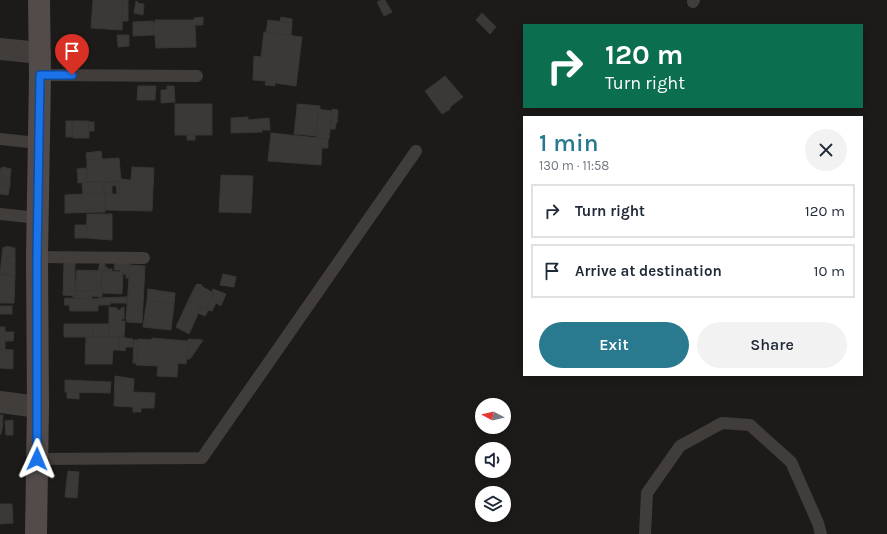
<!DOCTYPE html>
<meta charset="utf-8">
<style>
body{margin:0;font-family:Karla,sans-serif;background:#f2f2f3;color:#1f2937;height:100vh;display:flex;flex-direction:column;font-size:15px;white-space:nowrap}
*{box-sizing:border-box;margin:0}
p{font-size:13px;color:#747a83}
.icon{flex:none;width:22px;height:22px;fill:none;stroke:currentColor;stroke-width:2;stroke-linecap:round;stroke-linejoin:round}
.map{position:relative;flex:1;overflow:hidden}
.sheet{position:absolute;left:523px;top:116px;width:340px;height:260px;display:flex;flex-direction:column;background:#fff;border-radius:0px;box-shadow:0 2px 10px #0003}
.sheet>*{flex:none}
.guide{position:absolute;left:523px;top:24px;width:340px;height:84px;border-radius:0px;box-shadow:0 2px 10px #0003;background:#0b6e4f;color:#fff;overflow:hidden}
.needle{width:26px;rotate:277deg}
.controls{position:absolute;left:475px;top:398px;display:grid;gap:8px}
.controls a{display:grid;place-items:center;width:36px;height:36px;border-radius:50%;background:#fff;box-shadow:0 2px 10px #0003;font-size:20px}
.pin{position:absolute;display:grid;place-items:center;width:34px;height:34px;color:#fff;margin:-41px -17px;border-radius:50% 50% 50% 0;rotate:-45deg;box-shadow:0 0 4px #0007}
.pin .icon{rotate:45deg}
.me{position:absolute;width:44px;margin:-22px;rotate:1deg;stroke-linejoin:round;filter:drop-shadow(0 0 3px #0008)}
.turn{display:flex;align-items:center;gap:14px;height:84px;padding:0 16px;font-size:18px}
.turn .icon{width:52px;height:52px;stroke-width:2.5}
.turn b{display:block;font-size:28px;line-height:34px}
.round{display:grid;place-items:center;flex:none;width:42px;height:42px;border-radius:21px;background:#f2f2f3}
.head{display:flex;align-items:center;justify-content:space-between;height:68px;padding:0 16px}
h1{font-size:24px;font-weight:600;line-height:30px;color:#297a8e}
.cta{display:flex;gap:8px;margin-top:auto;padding:8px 16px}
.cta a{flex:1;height:46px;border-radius:24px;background:#297a8e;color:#fff;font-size:16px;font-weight:600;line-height:46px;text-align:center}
.cta a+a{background:#f2f2f3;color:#1f2937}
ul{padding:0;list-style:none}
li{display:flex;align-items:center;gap:12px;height:54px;margin:0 8px 6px;padding:0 8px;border:2px solid #e0e1e3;border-radius:0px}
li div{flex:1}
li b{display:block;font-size:15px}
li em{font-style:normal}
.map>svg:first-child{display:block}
.building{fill:#3b3937;stroke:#383634}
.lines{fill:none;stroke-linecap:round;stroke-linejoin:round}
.service{stroke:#413d3b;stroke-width:12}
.minor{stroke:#413d3b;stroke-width:22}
.secondary{stroke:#524b49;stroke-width:22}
.route-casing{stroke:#114b97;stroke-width:10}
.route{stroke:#1a73e8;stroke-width:7}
</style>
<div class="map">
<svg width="887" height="534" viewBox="0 0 887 534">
<rect width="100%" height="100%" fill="#1c1b1a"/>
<g class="building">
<path d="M93 0H121V1H123L122 30 91 28Z"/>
<path d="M121 0H128V21H122L123 1H121Z"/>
<path d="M381 0H385L392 12 384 16 377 2Z"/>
<path d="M136 1 138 2 137 3 144 4 143 15 134 13Z"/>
<path d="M482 13 496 27 490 34 476 20Z"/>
<path d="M203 17V25H195L196 47 156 48 155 35H153V23H155V20H194V18Z"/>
<path d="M281 17 292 19V23L280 21Z"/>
<path d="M268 20 292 23 291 36 266 33Z"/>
<path d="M153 21V35L133 36V22Z"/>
<path d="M264 32 302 37 296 86 275 83V86L265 85 266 81 253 80 254 56 261 57Z"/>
<path d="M117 35H129V46L118 47Z"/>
<path d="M445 76 463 97 450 107V109L442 114 425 91Z"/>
<path d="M138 86H156L155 100H137Z"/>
<path d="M167 86H174L175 102 161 103V90H167Z"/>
<rect x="175" y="104" width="37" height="31"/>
<path d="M297 104 320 106V110L297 108Z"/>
<path d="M297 108 318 109 316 136 294 134Z"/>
<path d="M318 109 332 111 329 139 316 138Z"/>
<path d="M332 109 338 110 337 123H336L335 129H330Z"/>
<path d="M248 117V120L269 118 270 130H262V132L231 133V118Z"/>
<rect x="66" y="121" width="6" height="16"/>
<path d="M72 121H89V138H73Z"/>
<rect x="89" y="122" width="5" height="9"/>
<path d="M271 133 328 139V148H322L321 165 268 161Z"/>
<rect x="187" y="135" width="8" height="5"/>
<path d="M101 151 102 159 87 160 86 153Z"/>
<path d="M119 158 121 181H119V182H87V160Z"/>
<path d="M2 167 11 169 10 179 4 178 3 185H10L8 195 0 194V169H1Z"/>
<path d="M132 167 154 168 152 211 105 210V194H119V181L120 179 131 180Z"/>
<path d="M87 168V182L78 183 77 169Z"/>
<path d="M221 175 253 176 251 213 219 212Z"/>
<path d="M4 178 10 179V185H3Z"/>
<path d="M103 181 104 183 119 182V194H117L116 185 112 186V194H104Z"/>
<path d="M103 181 104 194H83L82 183Z"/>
<path d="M83 194H105V212L65 213V195Z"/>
<path d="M87 214H112V240L86 238Z"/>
<path d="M75 225H87L86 238H75Z"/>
<path d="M6 246 15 248V258L7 257V263L15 264V276L0 274 3 247 6 248Z"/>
<path d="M7 257 15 258V264L7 263Z"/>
<path d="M64 261 75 262V296L63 295Z"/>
<path d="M100 262H105V267H107V269H112V271H98Z"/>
<path d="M115 262 130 263 129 278H126V274H123V272L120 271V270H114Z"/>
<path d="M130 265 145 266 142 323 127 322V320L126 319Z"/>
<path d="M77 270 102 271 101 288 93 287V291H75Z"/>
<path d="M102 271 123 272 122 294 102 293V288H101Z"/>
<path d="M0 274 15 276 14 303H0Z"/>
<path d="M223 274 236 277 234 287 220 285Z"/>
<path d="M198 284 202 285 201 286 214 293 206 310 188 301 196 285Z"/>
<path d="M93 287 102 288V297L92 296V299L73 298V296H75V291H93Z"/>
<path d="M148 289 175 293 174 304 147 300Z"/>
<path d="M213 289 226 294 221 306 216 303 212 311 209 310 208 311 206 310 214 293 212 292Z"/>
<path d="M127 297V303H110V305H98V298Z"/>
<path d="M65 298 98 299V311H70L69 305H64Z"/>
<path d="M147 300 174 304 171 330 143 327Z"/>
<path d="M188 301 201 307 189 334 176 327Z"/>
<rect x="0" y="306" width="12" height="8"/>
<path d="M109 307 117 308V310H121V308L124 307V319H121V321H125L124 337H109Z"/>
<path d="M201 307 208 311 205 316 198 313Z"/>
<path d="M64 324H94L93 337H64Z"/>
<path d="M94 324H109V337H93Z"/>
<rect x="0" y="327" width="5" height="22"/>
<path d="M5 332H14L13 341H5Z"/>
<path d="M86 337H119V350H113L112 364H85Z"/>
<path d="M119 337 133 339V347H126L125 351 119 350Z"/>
<path d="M152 338 188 341 186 364 178 363 177 377 157 376 158 366 136 365 138 339 151 340Z"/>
<path d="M188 339 203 340 190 359H186Z"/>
<path d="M134 340H138L137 363H133Z"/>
<path d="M0 349 13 350V369L0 368Z"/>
<path d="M115 376 134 379 133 392 155 393 154 408H141V412H133V407L114 406Z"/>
<path d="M65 380 111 382 110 393 65 392Z"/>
<path d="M67 392H79V399L67 398Z"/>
<path d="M0 415H3L2 423H3L1 434H0Z"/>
<path d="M13 420V435H6L5 421Z"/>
<path d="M68 471 79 472 77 498 65 497Z"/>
<path d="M0 504H12L13 523 0 524Z"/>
</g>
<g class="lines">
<g class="service">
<path d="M693 2 694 0"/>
<path d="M40 75 197 76"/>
<path d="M0 139 38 143"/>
<path d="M0 214 38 218"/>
<path d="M37 257 144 258"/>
<path d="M37 459 202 458 416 151"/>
<path d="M645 534 647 493 680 446 722 423 750 425 791 462 818 523 821 534"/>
</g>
<g class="minor">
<path d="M0 49 40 53"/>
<path d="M0 402 38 407"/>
</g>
<path class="secondary" d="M36 534 38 407 37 257 40 75 39 0"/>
</g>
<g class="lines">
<g class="route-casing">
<path id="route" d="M37 459V257L40 75H72"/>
</g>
<use href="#route" class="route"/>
</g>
</svg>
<div class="controls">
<a><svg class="needle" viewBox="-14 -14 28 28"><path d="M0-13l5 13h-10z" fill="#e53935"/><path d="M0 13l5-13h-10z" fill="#747a83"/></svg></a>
<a><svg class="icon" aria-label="sound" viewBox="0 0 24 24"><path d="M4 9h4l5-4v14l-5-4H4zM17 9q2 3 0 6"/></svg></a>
<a><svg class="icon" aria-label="layers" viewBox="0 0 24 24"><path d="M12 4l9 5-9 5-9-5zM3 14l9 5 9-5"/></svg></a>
</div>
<div class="pin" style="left:72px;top:75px;background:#d93025"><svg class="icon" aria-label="arrive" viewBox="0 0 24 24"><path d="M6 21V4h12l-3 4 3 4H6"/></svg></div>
<svg class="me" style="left:37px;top:459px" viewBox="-20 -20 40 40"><path d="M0-17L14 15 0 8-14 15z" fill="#1a73e8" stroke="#fff" stroke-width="4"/></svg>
<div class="guide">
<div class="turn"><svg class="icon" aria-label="right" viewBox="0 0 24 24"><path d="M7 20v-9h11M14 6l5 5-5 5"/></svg><div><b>120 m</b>Turn right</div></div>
</div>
<section class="sheet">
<div class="head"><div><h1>1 min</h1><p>130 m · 11:58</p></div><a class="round"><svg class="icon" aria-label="close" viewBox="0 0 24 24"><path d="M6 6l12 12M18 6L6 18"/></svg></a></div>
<ul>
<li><svg class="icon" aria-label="right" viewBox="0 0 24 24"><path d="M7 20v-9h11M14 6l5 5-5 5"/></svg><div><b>Turn right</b></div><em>120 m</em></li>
<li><svg class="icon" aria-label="arrive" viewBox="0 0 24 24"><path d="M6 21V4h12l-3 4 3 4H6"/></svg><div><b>Arrive at destination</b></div><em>10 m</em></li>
</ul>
<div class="cta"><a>Exit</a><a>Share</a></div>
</section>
</div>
